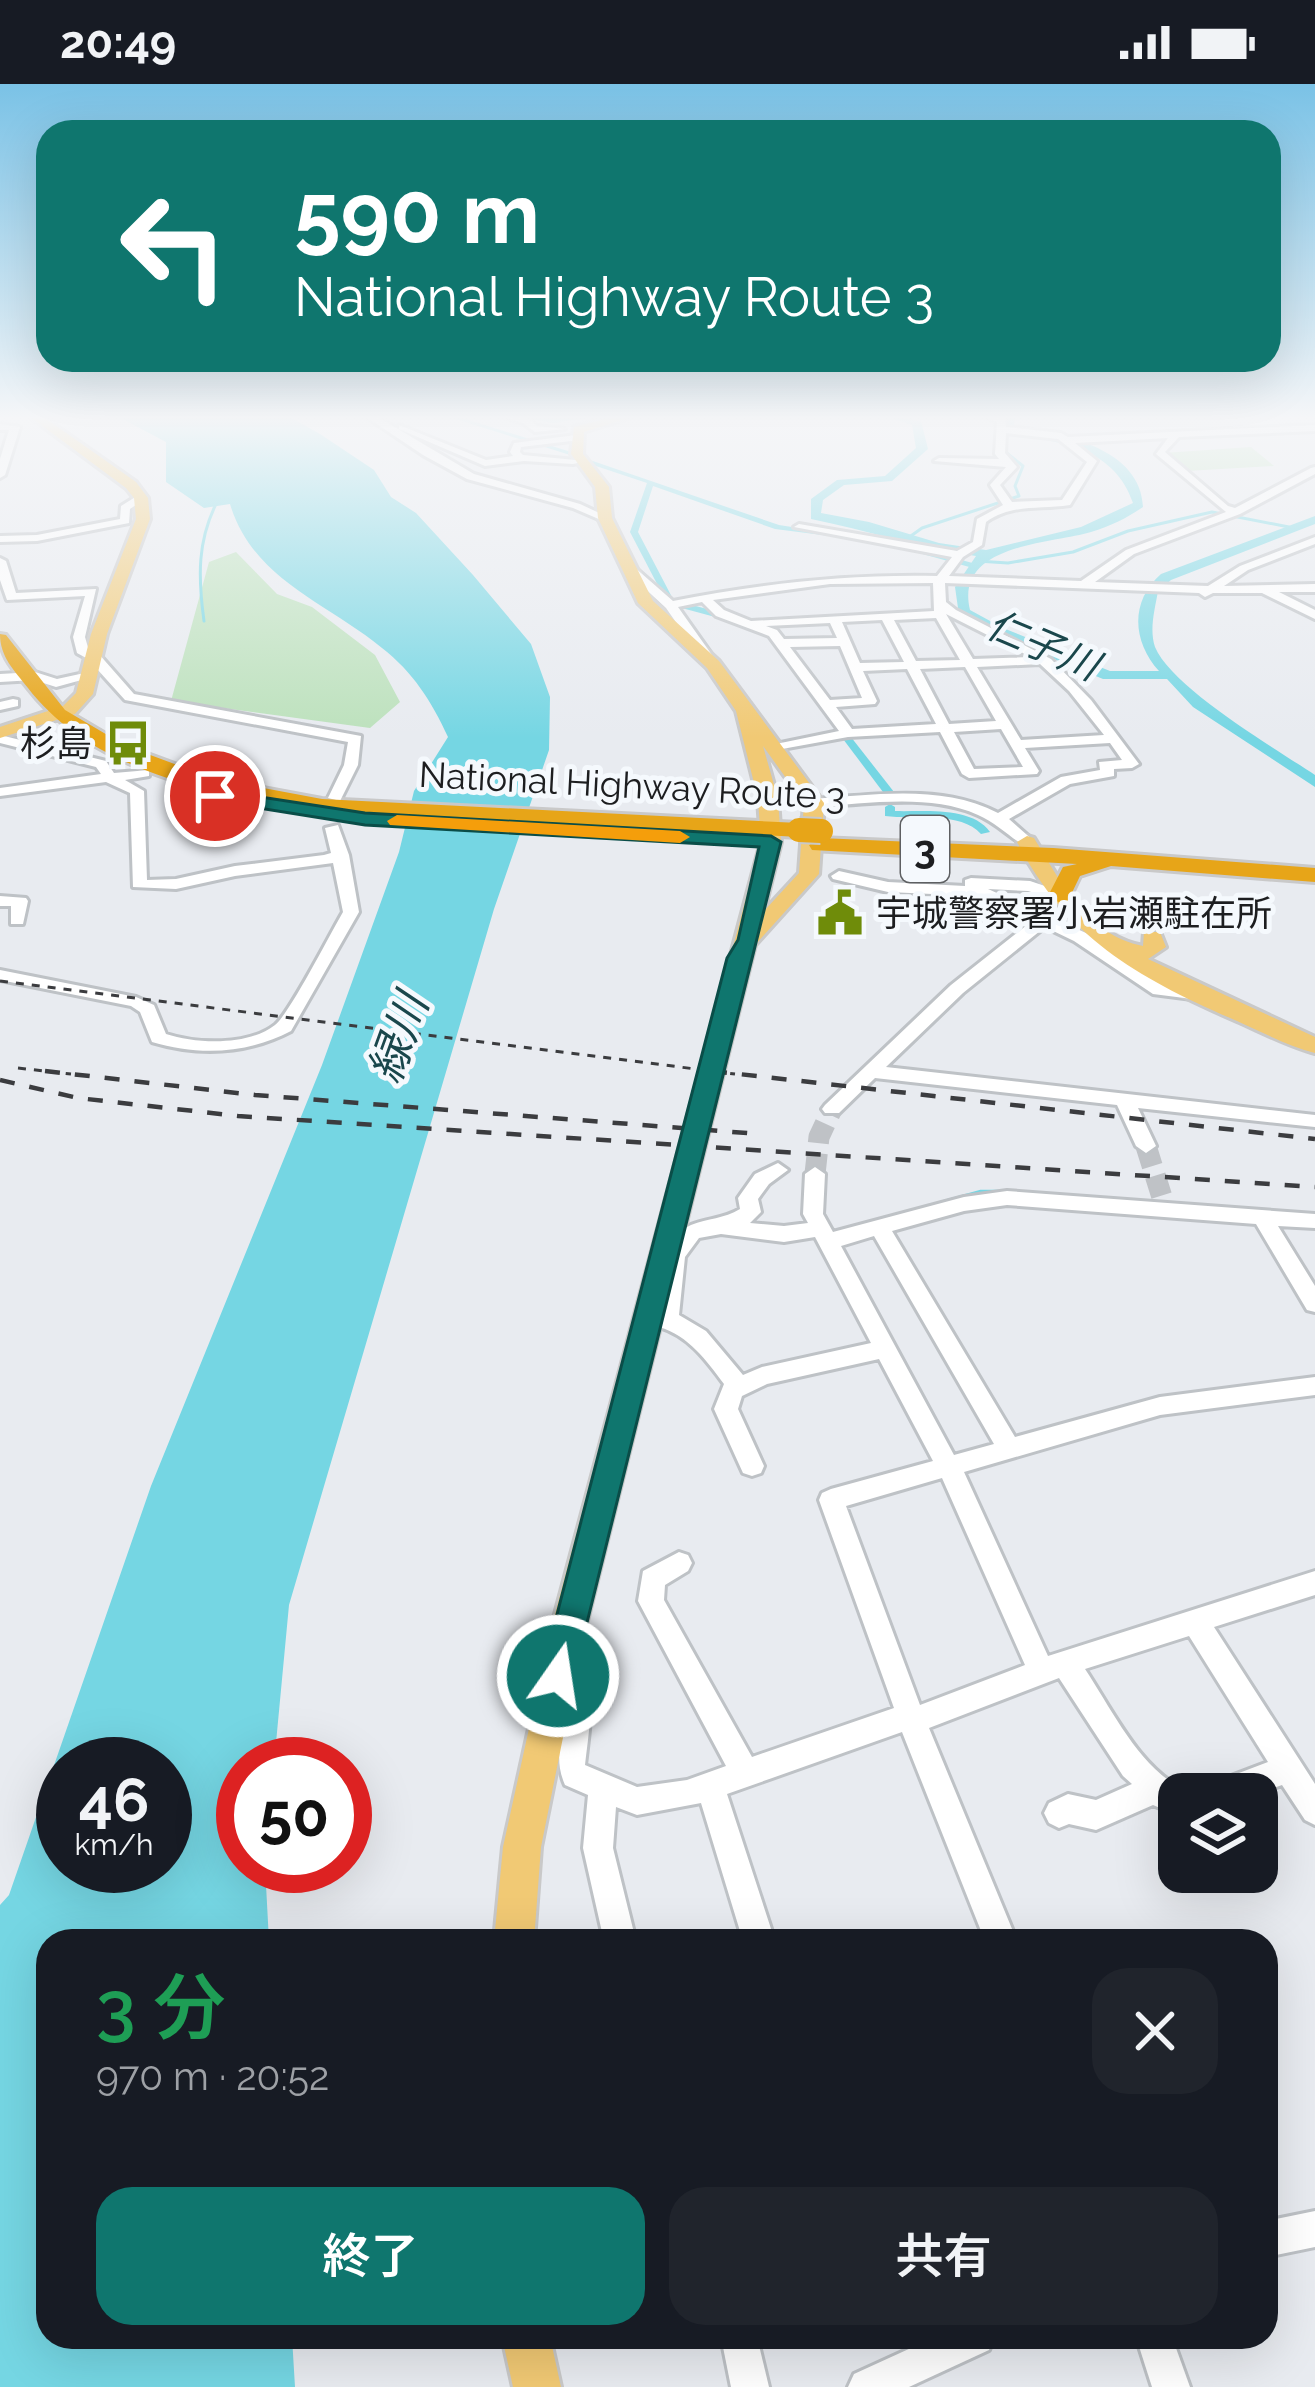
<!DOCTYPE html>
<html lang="ja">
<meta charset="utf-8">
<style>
body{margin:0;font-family:Raleway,"Noto Sans JP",sans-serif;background:#20242c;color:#f1f3f6;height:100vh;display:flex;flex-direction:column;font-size:45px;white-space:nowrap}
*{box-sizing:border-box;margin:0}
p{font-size:39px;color:#9ea1a6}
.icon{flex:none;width:66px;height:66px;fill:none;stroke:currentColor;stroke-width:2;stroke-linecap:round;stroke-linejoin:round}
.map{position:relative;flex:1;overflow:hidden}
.sheet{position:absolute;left:36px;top:1845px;width:1242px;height:420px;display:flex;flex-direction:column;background:#171b24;border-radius:36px;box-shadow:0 12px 48px #0002}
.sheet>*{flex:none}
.top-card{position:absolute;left:36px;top:36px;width:1245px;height:252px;border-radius:36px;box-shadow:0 12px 48px #0002;background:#0f766e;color:#fff;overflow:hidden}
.fabs{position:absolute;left:1158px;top:1689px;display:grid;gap:24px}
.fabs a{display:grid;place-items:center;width:120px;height:120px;border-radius:24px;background:#171b24;box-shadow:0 12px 48px #0002;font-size:60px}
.speed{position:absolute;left:36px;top:1653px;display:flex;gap:24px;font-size:60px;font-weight:700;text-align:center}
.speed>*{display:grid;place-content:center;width:156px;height:156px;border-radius:50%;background:#171b24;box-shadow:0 12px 48px #0002;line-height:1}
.speed small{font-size:30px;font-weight:400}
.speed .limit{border:18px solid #d22;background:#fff;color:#111}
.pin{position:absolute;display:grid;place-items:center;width:102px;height:102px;color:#fff;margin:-51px;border:6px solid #fff;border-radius:50%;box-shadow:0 3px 12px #0007}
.me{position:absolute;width:132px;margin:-66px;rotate:13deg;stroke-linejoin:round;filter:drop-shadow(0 0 9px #0008)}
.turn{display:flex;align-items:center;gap:42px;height:252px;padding:0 60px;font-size:54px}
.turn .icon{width:156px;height:156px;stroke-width:2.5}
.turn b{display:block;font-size:84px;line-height:102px}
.round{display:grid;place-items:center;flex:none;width:126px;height:126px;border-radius:36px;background:#20242c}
.overview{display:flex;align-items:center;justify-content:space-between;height:204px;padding:0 60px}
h1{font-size:72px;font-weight:600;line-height:90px;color:#1e9e55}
.action{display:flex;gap:24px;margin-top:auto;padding:24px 60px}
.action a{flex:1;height:138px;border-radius:36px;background:#0f766e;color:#fff;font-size:48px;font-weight:600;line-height:138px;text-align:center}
.action a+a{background:#20242c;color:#f1f3f6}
.status{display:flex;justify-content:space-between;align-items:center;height:84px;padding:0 60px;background:#171b24;direction:ltr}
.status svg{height:33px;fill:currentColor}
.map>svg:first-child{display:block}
.green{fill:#bce1bc}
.water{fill:#75d6e3;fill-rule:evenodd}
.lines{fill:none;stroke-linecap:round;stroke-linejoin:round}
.stream-far1{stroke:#75d6e3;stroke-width:3}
.stream{stroke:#75d6e3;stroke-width:4.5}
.canal{fill:#75d6e3;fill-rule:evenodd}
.river{fill:#75d6e3;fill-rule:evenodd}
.minor-tunnel{stroke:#bfc2c6;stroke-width:21;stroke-dasharray:21 10;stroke-linecap:butt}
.minor-casing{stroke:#bec2c6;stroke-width:6}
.major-casing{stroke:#c9c9c9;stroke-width:6}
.highway-casing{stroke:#c9c9c9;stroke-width:6}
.minor{fill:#fff;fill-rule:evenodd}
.major{fill:#f1c974;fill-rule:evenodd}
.highway{fill:#e7a518;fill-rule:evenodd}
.rail-far1{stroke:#3b3c3f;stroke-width:3;stroke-dasharray:8 8;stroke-linecap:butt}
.rail{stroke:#3b3c3f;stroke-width:4.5;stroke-dasharray:15 15;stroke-linecap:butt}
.highway-bridge-casing{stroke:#c9c9c9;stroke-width:28;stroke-linecap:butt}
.highway-bridge{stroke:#e7a518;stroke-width:24}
.route{fill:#0f766e;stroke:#0a4d48;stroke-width:3}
.slow{fill:#f59e0b}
.labels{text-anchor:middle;stroke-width:10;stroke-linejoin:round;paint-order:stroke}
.far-poi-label{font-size:36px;fill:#1d1e20;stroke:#f5f9fd;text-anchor:end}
.far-street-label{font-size:36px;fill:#1d1e20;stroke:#f5f9fd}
.far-water-label{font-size:39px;font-style:italic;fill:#1a474c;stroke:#f5f9fd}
.shield{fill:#f5f9fd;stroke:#5e6062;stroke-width:3}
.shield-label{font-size:39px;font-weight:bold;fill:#1d1e20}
.water-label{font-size:45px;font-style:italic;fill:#1a474c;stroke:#f5f9fd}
</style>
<div class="status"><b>20:49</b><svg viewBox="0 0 49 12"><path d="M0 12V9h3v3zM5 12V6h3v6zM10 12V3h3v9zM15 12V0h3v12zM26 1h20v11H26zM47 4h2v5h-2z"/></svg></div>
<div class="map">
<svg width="1315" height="2303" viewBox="0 0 1315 2303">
<rect width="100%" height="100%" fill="#e8ebf0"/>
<g class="green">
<path d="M1251 363 1274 382 1187 387 1163 369Z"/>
<path d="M236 468 277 510 312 523 375 571 400 618 370 644 171 617 209 478Z"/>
</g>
<path class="water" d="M117 332H288L320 350 374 386 391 413 416 429 473 491 531 560 550 613 549 666 494 825 289 1521 274 1680H243V1782H265L269 1857H48V2253H292L295 2303H0V1821L9 1811 151 1402 322 981 399 768 414 707 448 653C432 618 413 588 382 564 326 518 253 496 230 420L204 424 166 398V358ZM63 1680H165V1782H63Z"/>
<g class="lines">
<g class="stream-far1">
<path d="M451 332 569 369"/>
<path d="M908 454 922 444 1019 412 1015 402 1023 382 1003 366 1007 347"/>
<path d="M977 477 1008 479 1073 468 1128 447 1212 428 1289 443"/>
<path d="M204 537C198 493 197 456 218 416"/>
</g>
<path class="stream" d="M941 1119 981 1108H1006"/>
<g class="canal">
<path d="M587 375 779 441 850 452 846 454 775 445 653 402 638 448 674 517 667 519 630 448 647 399 587 379Z"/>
<path d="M922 465 976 480 977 482 973 484 919 469 918 467Z"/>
<path d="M681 518 733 532 734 534 730 537 678 523 677 521Z"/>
<path d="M834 639H840L894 708V712H886L834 643Z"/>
<path d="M890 720 895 723V727C923 728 972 722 990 748L981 750C961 727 914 736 885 732V723Z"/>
</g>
<g class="river">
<path d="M511 332H600L553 339Z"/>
<path d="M885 332 921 337 928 365 892 397 844 401 823 416 821 429 869 438 939 459 986 466 1081 443 1133 419C1114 361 1055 357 1003 349L1006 332H1016L1013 344C1061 348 1141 364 1143 423 1127 434 1111 442 1091 448 1050 460 954 460 970 526L1003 544 1110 587H1159C1132 557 1130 517 1161 490L1315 432V440L1171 496 1158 507C1155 525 1149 545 1155 563 1172 604 1276 665 1315 691V703L1193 623 1167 595H1103L993 550 959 531 955 503 976 472C920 464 866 446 811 435V415L837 396 885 392 916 364 912 341Z"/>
</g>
<g class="minor-tunnel">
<path d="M1146 1062 1166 1126"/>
<path d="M815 1090 819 1053 832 1025"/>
</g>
<g class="minor-casing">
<g id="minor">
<path d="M365 332H376L474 390 580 420 610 434 601 436 573 424 467 395 423 371Z"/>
<path d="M501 332H516L529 335 537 342 565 345 535 348 523 339Z"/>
<path d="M985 332 1005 334 1006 343 1061 349 1068 353 1315 341V347L1179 353 1165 368 1228 422 1235 424 1311 384 1315 383V390L1240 430 1134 470 1095 498 1208 502 1240 482 1315 453V460L1248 486 1224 502 1315 500V508H1279L1315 526V535L1262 509H1213L1205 513 1199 509 945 499 946 518 956 526 1051 575 1091 616 1139 680 1132 684 1114 685V692L1070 700 1009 735 1035 758 1027 763C1010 754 997 739 978 731 929 709 866 720 814 723L807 719 814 715C874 711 942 700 998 729L1061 693 1100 686 1099 678 1122 676 1110 659 1025 664 1039 687 1037 690 969 694 962 690 940 648 848 653 771 667V661L839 647 769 552 716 532 702 518 678 523 719 581 708 584 666 524 623 484 633 482 673 517C759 500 846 490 937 492L952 473 794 443 799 440 957 467 973 458 977 435 1003 421 990 401 1006 383 934 377 939 374 999 375 995 370 997 338ZM1006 349 1058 355 1087 378 1062 416 1012 418 1000 401 1017 383 1005 369ZM1168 354 1156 370 1226 428 1126 466 1081 497 949 492 963 473 982 461 986 438C1013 419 1039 426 1070 421L1097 377 1075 359ZM933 499 934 527 751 537 724 526 713 516 830 500ZM946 530 1031 573 973 575ZM936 534 960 576 916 577 894 536ZM882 536 904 578 860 579 842 538ZM830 539 837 554 784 555 777 546 766 542ZM840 562 862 614 830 616 790 563ZM1040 580 1069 607 1104 651 1021 656 977 583ZM965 583 996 637 949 640 920 585ZM907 585 936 640 852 645 836 623 875 620 877 617 863 587ZM1001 645 1023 683 974 685 954 648Z"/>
<path d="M0 340 20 343 5 391 0 394V375L9 346H0Z"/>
<path d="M399 341 486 376 513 372 510 368 514 359 576 351 579 356 521 363 520 368 523 371 586 377 573 380 524 377 485 382 399 345Z"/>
<path d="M137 412 146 414 130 425 129 439 37 457 0 458V452L37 451 120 435 121 422Z"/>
<path d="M0 474 6 477 16 509 96 505 85 553 89 567 98 569 134 610 361 652 358 681 340 717 328 714 344 681 348 658 125 616 88 575 77 569 73 553 85 512 7 516 0 496Z"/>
<path d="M35 588 57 595 89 588 96 592 56 603 34 596 0 598V590Z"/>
<path d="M13 615 18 616V622L0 626V618Z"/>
<path d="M0 651 106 677 114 689 149 686V692L125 696 144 707 147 796 176 795 235 782 324 771 331 769 325 744 338 741 349 771 359 828 291 947C247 970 199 972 152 958L140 928 131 922 0 896V886L136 913 154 921 166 950C197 960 248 962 275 941 290 929 330 850 343 828L333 779 235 792 176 805 133 803 130 709 106 698 0 712V704L101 690 96 683 0 659Z"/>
<path d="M839 787 888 798 965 802V796L971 794 1030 797 1066 809 1068 812 1060 817 1028 807 988 805 1086 849 1164 901 1200 906 1209 911 1200 916 1153 910 1074 857 1045 843 963 909 886 983 1315 1031V1043L1138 1024 1156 1062 1146 1069 1136 1062 1117 1021 875 994 839 1029H825L822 1025 825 1021 951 901 1032 837 977 812 888 808 833 795 831 792Z"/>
<path d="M0 812 26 814 28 817 23 840H11V822H0Z"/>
<path d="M778 1079 788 1086 769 1100 758 1115 761 1128 750 1139 784 1142 808 1139 803 1130 805 1090 815 1083 825 1090 823 1130 833 1148 964 1113 1007 1107 1315 1130V1144L1278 1142 1315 1202V1228L1307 1226 1256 1140 1007 1121 964 1127 892 1147 1015 1353 1160 1313 1315 1293V1311L1160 1331 964 1388 1048 1572 1315 1487V1511L1214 1543 1315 1700V1741L1305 1736 1282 1701 1257 1710H1206L1210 1700 1268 1678 1189 1552 1085 1585C1113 1627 1141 1688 1189 1708L1179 1710V1732L1153 1721 1096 1746 1069 1740 1059 1744 1049 1739 1044 1729 1049 1719 1068 1710 1096 1716 1132 1700 1123 1692 1059 1594 929 1644 1017 1857H985L902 1648 727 1710 775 1857H743L701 1719 637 1731 616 1723 613 1764 636 1857H604L583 1764 588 1711 565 1701C551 1669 567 1648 564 1615 563 1597 553 1576 560 1558L570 1555 580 1558C597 1598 590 1639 585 1681L637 1703 687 1696 726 1682 638 1517 643 1487 679 1468 688 1471 692 1479 688 1487 665 1501 664 1516 752 1673 894 1624 819 1416 822 1409 831 1405 933 1377 879 1275 767 1300 742 1312 738 1325 764 1382 761 1389 752 1392 743 1389 714 1325 724 1300C706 1276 689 1252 659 1243L656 1237 662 1182 653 1175C661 1167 681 1145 691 1141 708 1134 724 1135 740 1125L738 1114 755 1090ZM721 1150 784 1158 815 1153 871 1259 762 1283 743 1291 706 1247 679 1231 685 1173 699 1154ZM874 1152 994 1360 954 1371 841 1162ZM942 1394 1025 1581 920 1621 846 1422Z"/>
<path d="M1315 2127V2163L1266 2173V2137Z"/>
<path d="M721 2253H757L769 2303H731Z"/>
<path d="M935 2253H994L989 2266 909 2303H848L854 2290Z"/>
<path d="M1136 2253H1172L1190 2303H1152Z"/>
</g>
</g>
<g class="major-casing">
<g id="major">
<path d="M29 332H42L136 398 148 414 150 435 107 550 93 610 75 630 0 654V643L63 622 76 609 91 550 136 435 134 414 126 404Z"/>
<path d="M616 332H634L584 348 583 370 609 403 612 434 653 517 719 577 824 719 819 790 755 861 584 1549 541 1763 534 1857H494L503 1763 550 1549 761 758 758 715 736 627 707 584 638 519 598 434 595 403 571 370 574 343ZM763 662 804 719 799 789 764 827 781 758 778 715Z"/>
<path d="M1027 752 1034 754C1061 798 1087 851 1143 862L1144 848H1160L1166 863 1148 875 1315 953V969C1288 962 1262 948 1237 937 1140 895 1067 855 1017 758Z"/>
<path d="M502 2253H550L561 2303H513Z"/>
</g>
</g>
<g class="highway-casing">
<g id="highway">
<path d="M0 550 6 551 65 626 126 662 215 695 322 715 799 739 810 746 799 753C705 748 610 743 516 738 370 730 125 731 28 604 14 586 0 573 0 550Z"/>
<path d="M820 754 1053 764 1315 784V798L1111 782 1080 792 1068 817 1060 819 1048 812 1063 783 1077 780 812 766 809 761Z"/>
</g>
</g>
<use href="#minor" class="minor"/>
<use href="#major" class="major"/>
<use href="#highway" class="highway"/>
<g class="rail-far1">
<path d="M0 897 735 990"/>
<path d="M18 984 71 990"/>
</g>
<g class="rail">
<path d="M45 987 255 1011 759 1050"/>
<path d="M712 987 1315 1055"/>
<path d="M0 996 78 1014 238 1032 1315 1103"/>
</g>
<g class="highway-bridge-casing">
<path id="highway-bridge" d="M799 746 821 747"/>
</g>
<use href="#highway-bridge" class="highway-bridge"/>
</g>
<linearGradient id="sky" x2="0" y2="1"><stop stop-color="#7ac2e6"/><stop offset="0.51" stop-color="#f5f6f8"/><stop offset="1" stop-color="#f5f6f8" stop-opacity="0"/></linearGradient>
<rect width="1315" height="654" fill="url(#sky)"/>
<path class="route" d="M215 706 365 729 771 752 781 758 571 1603 558 1608 546 1603 541 1592 727 874 738 856 759 763 365 741 208 716V708Z"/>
<path class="slow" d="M397 731 680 747 690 753 680 759 390 741 387 737Z"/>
<defs>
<g id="bus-bare" transform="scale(3.6)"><path d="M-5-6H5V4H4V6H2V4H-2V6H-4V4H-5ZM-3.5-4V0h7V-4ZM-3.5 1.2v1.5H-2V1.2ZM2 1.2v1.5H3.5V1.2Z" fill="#6f8c0a" stroke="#f5f9fd" stroke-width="2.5" paint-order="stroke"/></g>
<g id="civic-bare" transform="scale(3.6)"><path d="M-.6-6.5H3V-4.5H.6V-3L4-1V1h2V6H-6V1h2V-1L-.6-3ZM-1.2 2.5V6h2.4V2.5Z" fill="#6f8c0a" stroke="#f5f9fd" stroke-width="2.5" paint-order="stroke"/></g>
</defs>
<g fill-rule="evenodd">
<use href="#bus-bare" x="128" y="659"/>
<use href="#civic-bare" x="840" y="829"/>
</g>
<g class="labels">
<g class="far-poi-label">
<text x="92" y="672">杉島</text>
<text x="876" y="842" text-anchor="start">宇城警察署小岩瀬駐在所</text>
</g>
<g class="far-street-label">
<text transform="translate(632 701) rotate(3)" y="13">National Highway Route 3</text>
</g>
<g class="far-water-label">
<text transform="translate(1043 561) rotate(23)" y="14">仁子川</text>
</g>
<rect class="shield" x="901" y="732" width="48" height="66" rx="9"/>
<g class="shield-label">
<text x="925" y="779">3</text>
</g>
<g class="water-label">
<text transform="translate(398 954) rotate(-70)" y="16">緑川</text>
</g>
</g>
</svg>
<div class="fabs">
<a><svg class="icon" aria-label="layers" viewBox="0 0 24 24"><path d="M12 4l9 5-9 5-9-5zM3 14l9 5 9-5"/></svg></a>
</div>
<div class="speed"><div>46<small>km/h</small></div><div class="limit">50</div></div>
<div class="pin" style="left:215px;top:712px;background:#d93025"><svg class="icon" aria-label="arrive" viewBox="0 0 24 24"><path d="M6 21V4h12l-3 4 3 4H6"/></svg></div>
<svg class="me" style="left:558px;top:1592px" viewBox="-20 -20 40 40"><circle r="17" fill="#0f766e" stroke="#fff" stroke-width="3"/><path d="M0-11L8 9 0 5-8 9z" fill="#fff"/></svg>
<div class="top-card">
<div class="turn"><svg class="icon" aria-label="left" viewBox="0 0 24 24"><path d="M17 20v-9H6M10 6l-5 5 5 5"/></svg><div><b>590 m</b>National Highway Route 3</div></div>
</div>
<section class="sheet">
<div class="overview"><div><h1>3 分</h1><p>970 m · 20:52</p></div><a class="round"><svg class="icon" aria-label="close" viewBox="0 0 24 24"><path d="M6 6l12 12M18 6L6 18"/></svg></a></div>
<div class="action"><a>終了</a><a>共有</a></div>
</section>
</div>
